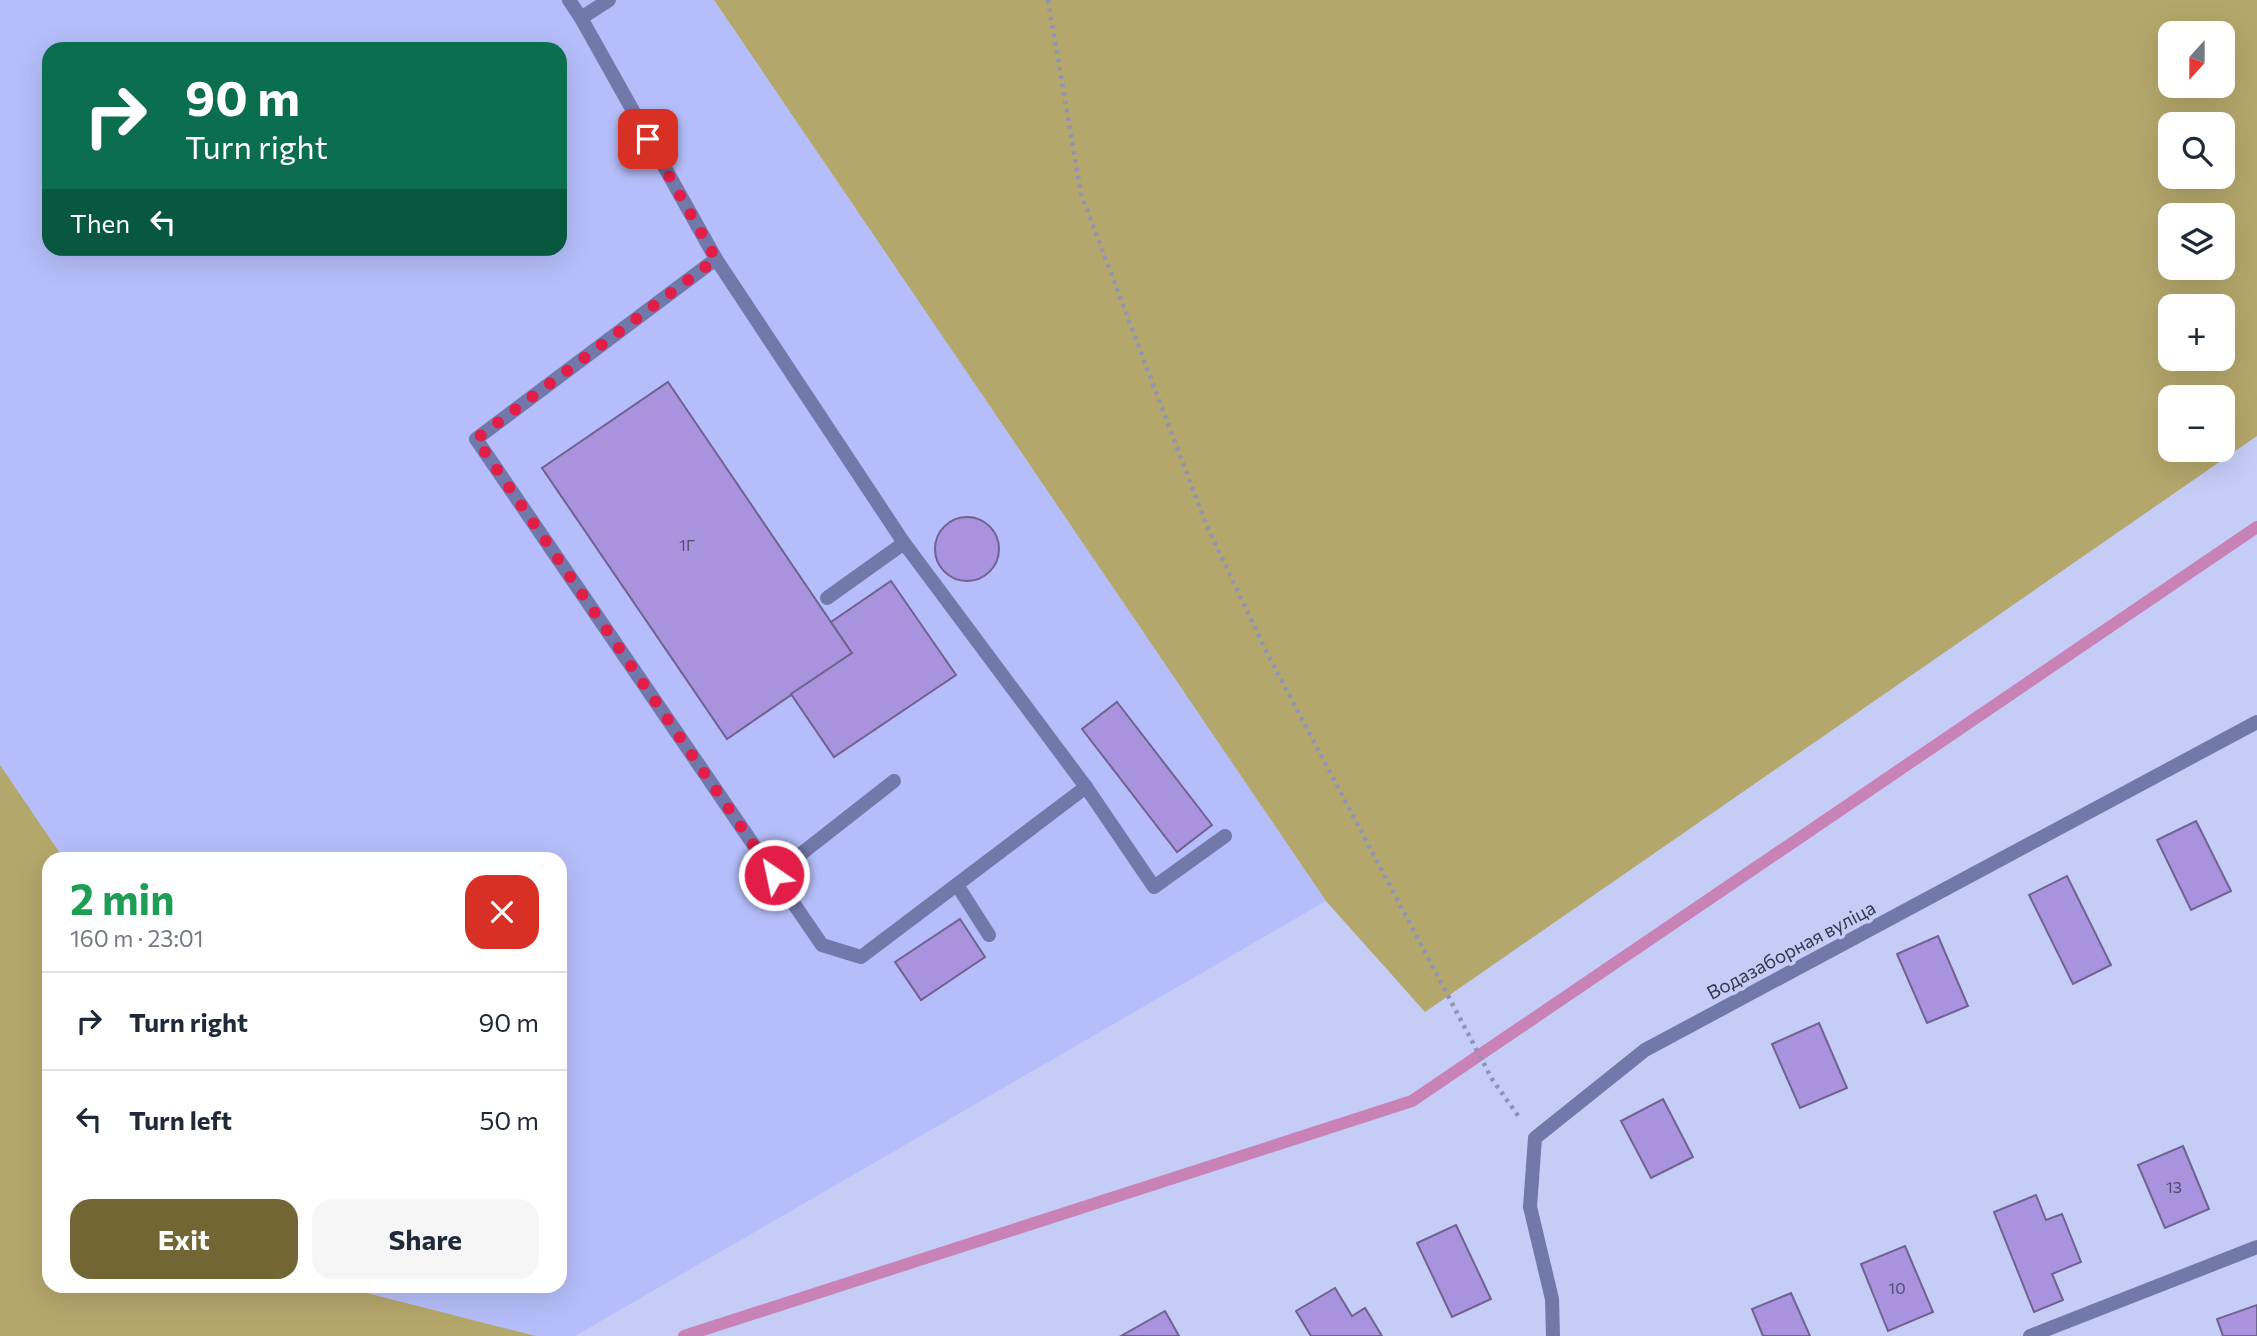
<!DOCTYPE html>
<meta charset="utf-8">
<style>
body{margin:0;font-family:Commissioner,sans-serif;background:#f6f6f7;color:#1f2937;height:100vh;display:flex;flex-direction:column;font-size:26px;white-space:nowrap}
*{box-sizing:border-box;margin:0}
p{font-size:23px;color:#747a83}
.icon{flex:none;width:38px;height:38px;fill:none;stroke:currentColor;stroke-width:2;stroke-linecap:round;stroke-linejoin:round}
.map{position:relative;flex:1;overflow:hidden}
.sheet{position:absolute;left:42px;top:852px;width:525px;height:441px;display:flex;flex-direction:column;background:#fff;border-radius:21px;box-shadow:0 7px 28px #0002}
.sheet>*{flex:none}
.guide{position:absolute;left:42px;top:42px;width:525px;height:214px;border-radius:21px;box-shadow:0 7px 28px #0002;background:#0b6e4f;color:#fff;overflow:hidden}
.needle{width:46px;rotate:201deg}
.controls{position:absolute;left:2158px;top:21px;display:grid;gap:14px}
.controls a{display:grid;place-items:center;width:77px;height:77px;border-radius:14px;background:#fff;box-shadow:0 7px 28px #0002;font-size:35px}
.pin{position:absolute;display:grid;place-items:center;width:60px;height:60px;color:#fff;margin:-30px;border-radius:14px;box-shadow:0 4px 10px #0006}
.me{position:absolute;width:77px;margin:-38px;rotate:326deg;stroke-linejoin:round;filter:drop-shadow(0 0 5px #0008)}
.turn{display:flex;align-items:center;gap:24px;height:147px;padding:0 28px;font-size:32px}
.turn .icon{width:91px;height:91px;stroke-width:2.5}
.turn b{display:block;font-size:49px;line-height:60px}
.then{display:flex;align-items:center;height:66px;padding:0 28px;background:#0003;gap:14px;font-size:26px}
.round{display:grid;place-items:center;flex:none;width:74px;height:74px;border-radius:21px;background:#f6f6f7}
.headline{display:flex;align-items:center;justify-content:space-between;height:119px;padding:0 28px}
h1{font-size:42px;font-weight:700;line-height:52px;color:#1e9e55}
.action{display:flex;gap:14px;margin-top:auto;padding:14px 28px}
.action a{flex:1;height:80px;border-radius:21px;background:#726734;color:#fff;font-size:28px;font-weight:700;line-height:80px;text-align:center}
.action a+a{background:#f6f6f7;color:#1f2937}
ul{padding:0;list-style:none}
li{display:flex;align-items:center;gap:21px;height:98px;padding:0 28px;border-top:2px solid #e0e1e3}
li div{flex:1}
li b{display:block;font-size:26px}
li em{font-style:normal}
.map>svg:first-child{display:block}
.built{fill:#b5befa;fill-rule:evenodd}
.green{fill:#b4a76b;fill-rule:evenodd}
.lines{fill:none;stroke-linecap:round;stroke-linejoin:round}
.stream{stroke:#c982b6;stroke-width:12}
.building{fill:#a992de;stroke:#706291;stroke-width:2}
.path{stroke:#8f94b7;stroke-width:4.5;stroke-dasharray:3.5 5;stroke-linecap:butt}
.service{stroke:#7178aa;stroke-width:14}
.minor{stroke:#7178aa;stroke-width:14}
.route{stroke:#e11d48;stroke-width:12;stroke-dasharray:0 21.6}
.labels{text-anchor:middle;stroke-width:7;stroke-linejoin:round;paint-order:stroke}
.number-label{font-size:16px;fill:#514e71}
.street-label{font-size:19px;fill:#34384d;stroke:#c5ccf6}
</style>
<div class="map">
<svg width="2257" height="1336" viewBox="0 0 2257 1336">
<rect width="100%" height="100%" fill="#c5ccf6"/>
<path class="built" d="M0 0H714L1326 901 575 1336H536L355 1290 352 1286H560V859H64L0 765ZM49 49H560V248H49Z"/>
<g class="green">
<path d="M714 0H2257V436L1425 1012 1326 901ZM2170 33H2222V86H2170ZM2170 124H2222V177H2170ZM2170 215H2222V268H2170ZM2170 306H2222V359H2170ZM2170 397H2222V450H2170Z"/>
<path d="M0 765 64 859H49V1286H352L355 1290 536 1336H0Z"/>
</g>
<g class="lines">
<path class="stream" d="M684 1336 1412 1101 2257 527"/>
</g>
<g class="building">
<path d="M668 382 852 653 727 739 542 468Z"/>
<circle cx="967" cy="549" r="32"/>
<path d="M891 581 956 675 834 757 791 694 852 653 831 622Z"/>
<path d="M1117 702 1212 825 1177 852 1082 729Z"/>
<path d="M2196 821 2231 891 2191 910 2157 840Z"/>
<path d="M2067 876 2111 965 2073 984 2029 895Z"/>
<path d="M960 919 985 957 921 1000 895 962Z"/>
<path d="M1938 936 1968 1006 1927 1023 1897 954Z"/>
<path d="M1819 1023 1847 1088 1800 1108 1772 1044Z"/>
<path d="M1663 1099 1693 1157 1651 1178 1621 1121Z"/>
<path d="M2183 1146 2209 1209 2165 1228 2138 1165Z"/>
<path d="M2036 1195 2046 1220 2062 1214 2081 1262 2052 1274 2063 1300 2034 1312 1994 1212Z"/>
<path d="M1456 1225 1491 1299 1452 1317 1417 1243Z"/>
<path d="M1905 1246 1933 1312 1888 1331 1861 1264Z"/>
<path d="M1335 1288 1352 1316 1365 1308 1382 1336H1311L1296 1311Z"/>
<path d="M1791 1293 1810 1336H1763L1752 1309Z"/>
<path d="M2257 1305V1336H2223L2217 1319Z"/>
<path d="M1165 1311 1179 1336H1121Z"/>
</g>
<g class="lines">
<path class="path" d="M1048 0 1081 194 1206 524 1266 651 1492 1079 1519 1117"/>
<g class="service">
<path d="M569 0 581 18 716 259 904 543 1086 787 1154 887 1225 836"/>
<path d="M581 18 609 0"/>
<path d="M716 259 476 439 822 945 861 957 1086 787"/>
<path d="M827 598 904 543"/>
<path d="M774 875 894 781"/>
<path d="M957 885 989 935"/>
</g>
<g class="minor">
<path d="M1553 1336 1552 1299 1530 1207 1535 1138 1645 1050 2257 722"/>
<path d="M2030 1336 2257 1247"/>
</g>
</g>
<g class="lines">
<path class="route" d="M648 139 716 259 476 439 774 875"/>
</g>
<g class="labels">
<g class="number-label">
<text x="687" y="551">1Г</text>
<text x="2174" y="1193">13</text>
<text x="1897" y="1294">10</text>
</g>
<g class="street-label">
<text transform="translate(1791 950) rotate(-28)" y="7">Водазаборная вуліца</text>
</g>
</g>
</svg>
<div class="controls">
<a><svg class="needle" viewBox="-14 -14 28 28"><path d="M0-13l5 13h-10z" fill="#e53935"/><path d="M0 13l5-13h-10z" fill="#747a83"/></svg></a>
<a><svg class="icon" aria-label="search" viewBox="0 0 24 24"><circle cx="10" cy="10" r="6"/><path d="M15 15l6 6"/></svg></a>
<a><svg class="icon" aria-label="layers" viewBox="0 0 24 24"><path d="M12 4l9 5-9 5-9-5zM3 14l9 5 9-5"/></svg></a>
<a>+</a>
<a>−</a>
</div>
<div class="pin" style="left:648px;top:139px;background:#d93025"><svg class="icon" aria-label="arrive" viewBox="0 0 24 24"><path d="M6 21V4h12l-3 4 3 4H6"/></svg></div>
<svg class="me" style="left:774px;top:875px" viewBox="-20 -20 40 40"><circle r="17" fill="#e11d48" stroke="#fff" stroke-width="3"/><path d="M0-11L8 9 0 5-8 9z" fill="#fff"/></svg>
<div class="guide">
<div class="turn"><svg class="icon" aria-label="right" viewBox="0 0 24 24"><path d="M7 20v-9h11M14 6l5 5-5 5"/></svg><div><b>90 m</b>Turn right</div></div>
<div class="then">Then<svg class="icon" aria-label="left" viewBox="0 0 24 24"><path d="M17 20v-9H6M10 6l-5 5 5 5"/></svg></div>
</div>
<section class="sheet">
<div class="headline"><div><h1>2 min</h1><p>160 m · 23:01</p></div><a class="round" style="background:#d93025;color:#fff"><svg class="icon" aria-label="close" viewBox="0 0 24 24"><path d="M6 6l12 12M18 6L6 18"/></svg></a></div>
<ul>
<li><svg class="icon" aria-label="right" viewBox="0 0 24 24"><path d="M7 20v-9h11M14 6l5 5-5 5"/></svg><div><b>Turn right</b></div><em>90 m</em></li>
<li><svg class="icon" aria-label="left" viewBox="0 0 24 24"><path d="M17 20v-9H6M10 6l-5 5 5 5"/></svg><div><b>Turn left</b></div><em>50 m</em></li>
</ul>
<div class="action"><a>Exit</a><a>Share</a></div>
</section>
</div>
